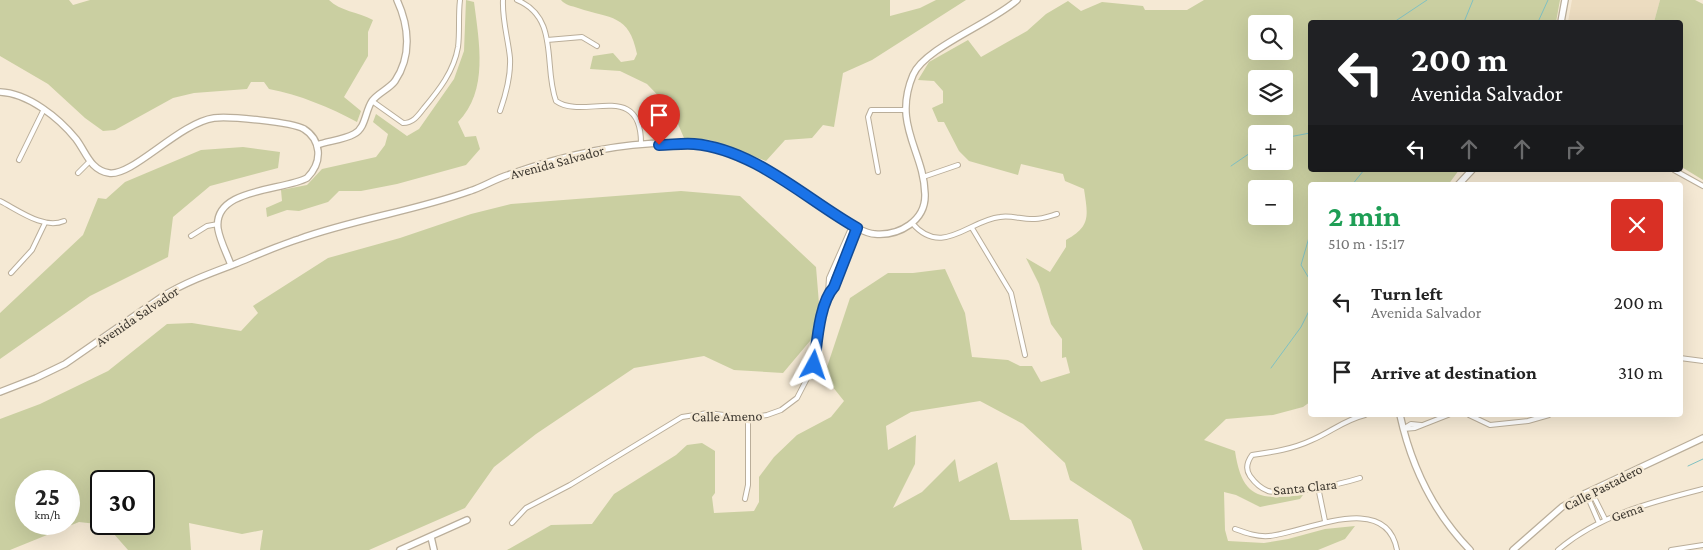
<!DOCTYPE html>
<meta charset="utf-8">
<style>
body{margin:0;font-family:"Crimson Pro",serif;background:#f6f6f6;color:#222;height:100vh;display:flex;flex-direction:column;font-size:19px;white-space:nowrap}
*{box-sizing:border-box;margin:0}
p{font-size:16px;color:#767676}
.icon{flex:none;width:28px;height:28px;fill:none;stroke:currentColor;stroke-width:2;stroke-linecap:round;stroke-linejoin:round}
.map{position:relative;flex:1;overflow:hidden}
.side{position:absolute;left:1308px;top:182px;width:375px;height:235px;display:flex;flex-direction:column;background:#fff;border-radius:5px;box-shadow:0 5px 20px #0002}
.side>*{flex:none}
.hud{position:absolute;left:1308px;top:20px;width:375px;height:152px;border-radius:5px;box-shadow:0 5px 20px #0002;background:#202124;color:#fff;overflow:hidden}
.buttons{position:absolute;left:1248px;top:15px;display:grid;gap:10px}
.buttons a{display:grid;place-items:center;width:45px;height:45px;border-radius:5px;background:#fff;box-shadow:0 5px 20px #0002;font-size:25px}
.speed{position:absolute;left:15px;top:470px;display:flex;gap:10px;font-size:25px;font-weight:700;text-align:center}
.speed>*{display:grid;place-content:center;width:65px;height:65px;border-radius:50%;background:#fff;box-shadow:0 5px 20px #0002;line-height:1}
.speed small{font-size:12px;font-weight:400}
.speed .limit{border:2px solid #111;border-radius:8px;background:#fff;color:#111}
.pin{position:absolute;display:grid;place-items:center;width:42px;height:42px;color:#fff;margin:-51px -21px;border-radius:50% 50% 50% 0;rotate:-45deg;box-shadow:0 0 5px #0007}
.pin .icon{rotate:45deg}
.me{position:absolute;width:55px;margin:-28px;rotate:5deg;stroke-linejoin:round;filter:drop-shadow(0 0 4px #0008)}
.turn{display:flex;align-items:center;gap:18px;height:105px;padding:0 20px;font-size:22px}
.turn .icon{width:65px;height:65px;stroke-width:2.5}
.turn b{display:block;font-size:35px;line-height:42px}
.lanes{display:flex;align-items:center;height:48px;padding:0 20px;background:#0003;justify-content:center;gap:25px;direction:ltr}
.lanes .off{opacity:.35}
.round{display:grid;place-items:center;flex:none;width:52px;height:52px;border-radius:5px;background:#f6f6f6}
.head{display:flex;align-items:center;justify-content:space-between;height:85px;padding:0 20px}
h1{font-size:30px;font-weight:700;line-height:38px;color:#1e9e55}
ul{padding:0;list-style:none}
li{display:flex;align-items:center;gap:15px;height:70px;padding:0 20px}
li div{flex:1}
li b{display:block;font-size:19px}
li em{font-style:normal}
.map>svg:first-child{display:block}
.built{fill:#ecdcc0}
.green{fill:#cacfa1;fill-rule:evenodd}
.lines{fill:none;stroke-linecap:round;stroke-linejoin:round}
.stream{stroke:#81c1c2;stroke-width:1}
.street-casing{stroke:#baae9a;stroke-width:6}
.secondary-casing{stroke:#baae9a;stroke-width:8}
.street{stroke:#fff;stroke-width:4}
.secondary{stroke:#fff;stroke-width:5.5}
.route-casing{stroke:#114b97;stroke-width:12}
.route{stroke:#1a73e8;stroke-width:9}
.labels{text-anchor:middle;stroke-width:5;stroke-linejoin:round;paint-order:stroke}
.street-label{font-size:14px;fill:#3b362e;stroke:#f5e9d4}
</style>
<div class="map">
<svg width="1703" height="550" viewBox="0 0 1703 550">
<rect width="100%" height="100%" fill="#f5e9d4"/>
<path class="built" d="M1572 0H1660L1654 22H1568Z"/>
<g class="green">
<path d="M0 0H69L73 5 90 0H329C340 11 358 12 373 20L368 32V56L344 97 361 111 357 122C329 107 300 95 269 89L264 82H251L247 89 194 93 173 98 115 130 103 131 85 118 48 84 0 56Z"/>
<path d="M466 0 474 2C479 42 489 91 458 122L465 137 476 136 480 149 466 165 397 184 361 191H339L328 202 299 211 287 210 267 217 266 208 282 201 281 190 307 185 322 169 376 157 385 145 388 134 373 122 376 114 407 136 419 129 454 79 464 51Z"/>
<path d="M561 0H890V16L920 8 936 0H966L872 60 843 73 834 127 823 125 812 138 785 140 766 161 710 140 684 138 672 110 647 84 620 71 590 69 593 56 613 53 621 62 634 60 637 54C629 14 611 19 578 8 572 6 565 5 561 0Z"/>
<path d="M1204 0H1560L1556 22H1310V170H1459L1448 185H1310V402L1303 407 1273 415 1226 419 1204 440 1235 451C1242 499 1260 500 1303 495L1300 499 1260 507 1236 495 1224 492 1225 530 1228 541 1264 543 1288 539 1325 529 1355 526 1345 539 1318 550H1143L1131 520 1070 480 1065 463 1023 424 980 401 911 412 886 426 888 450 916 435 915 464 893 508 922 492 955 459 959 482 997 462 1010 520 1078 519 1082 550H507L551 525 592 524 614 494 676 455 687 445 702 443 715 451V493L712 497 714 513 754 511 759 502V477L774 457 797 435 831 417 844 401 824 376 850 298 888 273H913L945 269 965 313 972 357 1008 360 1020 366H1032L1041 382 1070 373 1066 357 1062 358V339L1051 324 1039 284 1026 258 1050 272 1066 247V240C1091 226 1088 216 1084 189L1065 181 1063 174 1021 164 1018 175 969 161 959 151 944 122H938L932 108 943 103V91L934 81 918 80 929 62 968 40 981 57 1027 31 1046 14 1068 1 1081 11 1102 2 1143 6 1145 10H1187ZM1256 24H1284V51H1256ZM1256 79H1284V106H1256ZM1256 134H1284V161H1256ZM1256 189H1284V216H1256Z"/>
<path d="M1660 0H1695L1703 4V180L1680 166V22H1654Z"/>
<path d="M243 147 280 152 278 168 210 186 173 217 168 257 90 296 0 359V313L83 235 98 198 106 199 125 182 201 150Z"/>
<path d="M681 191 740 196 816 267 821 328 783 373 734 370 704 356 634 368 536 434 494 467 465 508 369 550H260L263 530 242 534 189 523 191 550H128L106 525 79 522 10 550H0V419L40 404 108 371 167 324 192 323 241 331 258 313 253 306 328 258 400 238 471 214 511 204ZM26 481H69V524H26ZM101 481H144V524H101Z"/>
</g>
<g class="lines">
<g class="stream">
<path d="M1394 22 1427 0"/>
<path d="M1464 22 1473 0"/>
<path d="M1538 22 1548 0"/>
<path d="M1284 138 1310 133"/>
<path d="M1231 166 1256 149"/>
<path d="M1352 185 1364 170"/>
<path d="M1310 234 1301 265 1310 280"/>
<path d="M1271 368 1301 327 1310 309"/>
<path d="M1688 466 1703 459"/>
</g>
<g class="street-casing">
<g id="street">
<path d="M517 0C560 18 543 66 556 101 584 121 642 79 641 145"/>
<path d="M547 40 582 37 597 46"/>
<path d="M372 101 403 123C413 123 418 116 424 108 439 90 454 71 458 47 460 32 458 16 460 0"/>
<path d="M500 111C506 94 511 77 510 58 508 38 502 20 503 0"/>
<path d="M19 160 44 109"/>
<path d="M1674 170 1703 186"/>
<path d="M878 172 868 117 871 110H906"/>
<path d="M78 173 89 162"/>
<path d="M923 177 958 165"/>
<path d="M0 201C18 210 44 230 64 221"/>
<path d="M912 223C942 258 969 220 1000 217 1012 215 1023 220 1035 219 1042 219 1050 216 1057 214"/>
<path d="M972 228 1011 293 1025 355"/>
<path d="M191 236 207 226 218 224"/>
<path d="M11 273 32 250 45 223"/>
<path d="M828 293 834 287 857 228"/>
<path d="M1680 358 1703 361"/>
<path d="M1469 415 1490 425 1528 421 1549 415"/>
<path d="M1403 429 1415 428 1448 415"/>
<path d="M1403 429 1411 424 1421 425"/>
<path d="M1360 478C1341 484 1286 496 1268 491 1260 488 1255 483 1250 476 1245 469 1247 462 1252 455 1273 452 1293 449 1312 440 1331 432 1344 420 1365 415"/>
<path d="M1318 487 1325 521"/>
<path d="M1591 491 1605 519"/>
<path d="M1586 493 1599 523"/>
<path d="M745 499 748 485V418"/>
<path d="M512 523 526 508 570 485 682 417 708 413 748 418 767 415 781 410 797 398 814 365 817 334 828 293 829 278 852 226"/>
<path d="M1235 529C1246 533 1257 537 1269 536 1304 533 1386 490 1397 550"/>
<path d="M1558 550C1599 515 1652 502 1703 489"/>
<path d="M1671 550 1703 545"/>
</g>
</g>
<g class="secondary-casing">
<g id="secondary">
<path d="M1561 22 1565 0"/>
<path d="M0 92C28 93 59 118 76 139 86 152 90 170 109 173 132 177 179 123 214 118 229 116 292 122 304 129 312 134 317 142 318 151 319 162 315 170 307 178 283 191 212 188 218 229 220 241 227 254 231 265"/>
<path d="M317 145C328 141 343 140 354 134 366 128 365 111 372 101 378 93 389 89 395 81 412 56 409 26 397 0"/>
<path d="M1458 185 1472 170"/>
<path d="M0 392 36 378 65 364 163 296C186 282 211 273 235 264 257 255 277 246 299 239 355 219 414 211 470 191 483 187 495 179 508 175 567 154 632 139 694 144 753 149 808 200 857 228 863 231 869 234 875 234 899 236 926 221 925 194 924 151 892 125 913 75 924 48 992 23 1017 0"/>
<path d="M1400 415C1411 465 1434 513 1470 550"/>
<path d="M431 537 434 550"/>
<path d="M400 550 467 520"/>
<path d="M1513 550 1562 507 1586 493 1703 438"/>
</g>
</g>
<use href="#street" class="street"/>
<use href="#secondary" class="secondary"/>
</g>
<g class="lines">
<g class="route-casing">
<path id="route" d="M659 145C670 145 683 143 694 144 754 149 807 200 857 228L834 287C819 303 817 344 814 365"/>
</g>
<use href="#route" class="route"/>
</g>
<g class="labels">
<g class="street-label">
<text transform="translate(557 162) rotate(-15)" y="5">Avenida Salvador</text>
<text transform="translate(137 316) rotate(-34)" y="5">Avenida Salvador</text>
<text transform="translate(727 416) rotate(-1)" y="5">Calle Ameno</text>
<text transform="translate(1305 487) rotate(-6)" y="5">Santa Clara</text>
<text transform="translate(1603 487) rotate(-27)" y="5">Calle Pastadero</text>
<text transform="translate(1627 512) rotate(-19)" y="5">Gema</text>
</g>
</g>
</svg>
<div class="buttons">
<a><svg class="icon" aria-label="search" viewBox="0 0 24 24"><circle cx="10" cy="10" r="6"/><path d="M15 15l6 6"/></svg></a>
<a><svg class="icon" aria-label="layers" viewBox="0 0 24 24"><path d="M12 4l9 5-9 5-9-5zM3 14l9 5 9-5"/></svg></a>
<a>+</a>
<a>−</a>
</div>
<div class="speed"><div>25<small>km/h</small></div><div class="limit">30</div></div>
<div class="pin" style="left:659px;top:145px;background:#d93025"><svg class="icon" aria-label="arrive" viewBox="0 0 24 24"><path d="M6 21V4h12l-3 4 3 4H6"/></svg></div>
<svg class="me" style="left:814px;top:365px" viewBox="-20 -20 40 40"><path d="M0-17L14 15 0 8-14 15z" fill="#1a73e8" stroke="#fff" stroke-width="4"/></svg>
<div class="hud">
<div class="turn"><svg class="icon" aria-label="left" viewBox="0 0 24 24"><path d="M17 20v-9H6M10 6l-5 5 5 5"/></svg><div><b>200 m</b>Avenida Salvador</div></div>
<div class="lanes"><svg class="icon" aria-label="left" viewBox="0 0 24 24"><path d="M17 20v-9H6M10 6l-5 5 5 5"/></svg><svg class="icon off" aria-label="ahead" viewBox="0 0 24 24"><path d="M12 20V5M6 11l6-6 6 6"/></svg><svg class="icon off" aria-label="ahead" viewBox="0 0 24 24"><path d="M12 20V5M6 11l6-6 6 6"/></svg><svg class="icon off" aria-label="right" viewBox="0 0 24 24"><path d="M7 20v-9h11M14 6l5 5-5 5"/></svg></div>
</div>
<section class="side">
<div class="head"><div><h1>2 min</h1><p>510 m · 15:17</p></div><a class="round" style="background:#d93025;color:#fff"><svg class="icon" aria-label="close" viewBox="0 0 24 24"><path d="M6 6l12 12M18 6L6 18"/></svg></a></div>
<ul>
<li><svg class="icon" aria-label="left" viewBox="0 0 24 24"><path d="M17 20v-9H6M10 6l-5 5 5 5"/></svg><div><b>Turn left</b><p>Avenida Salvador</p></div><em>200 m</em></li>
<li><svg class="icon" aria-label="arrive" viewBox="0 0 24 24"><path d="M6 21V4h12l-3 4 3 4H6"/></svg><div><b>Arrive at destination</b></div><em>310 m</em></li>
</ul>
</section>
</div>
